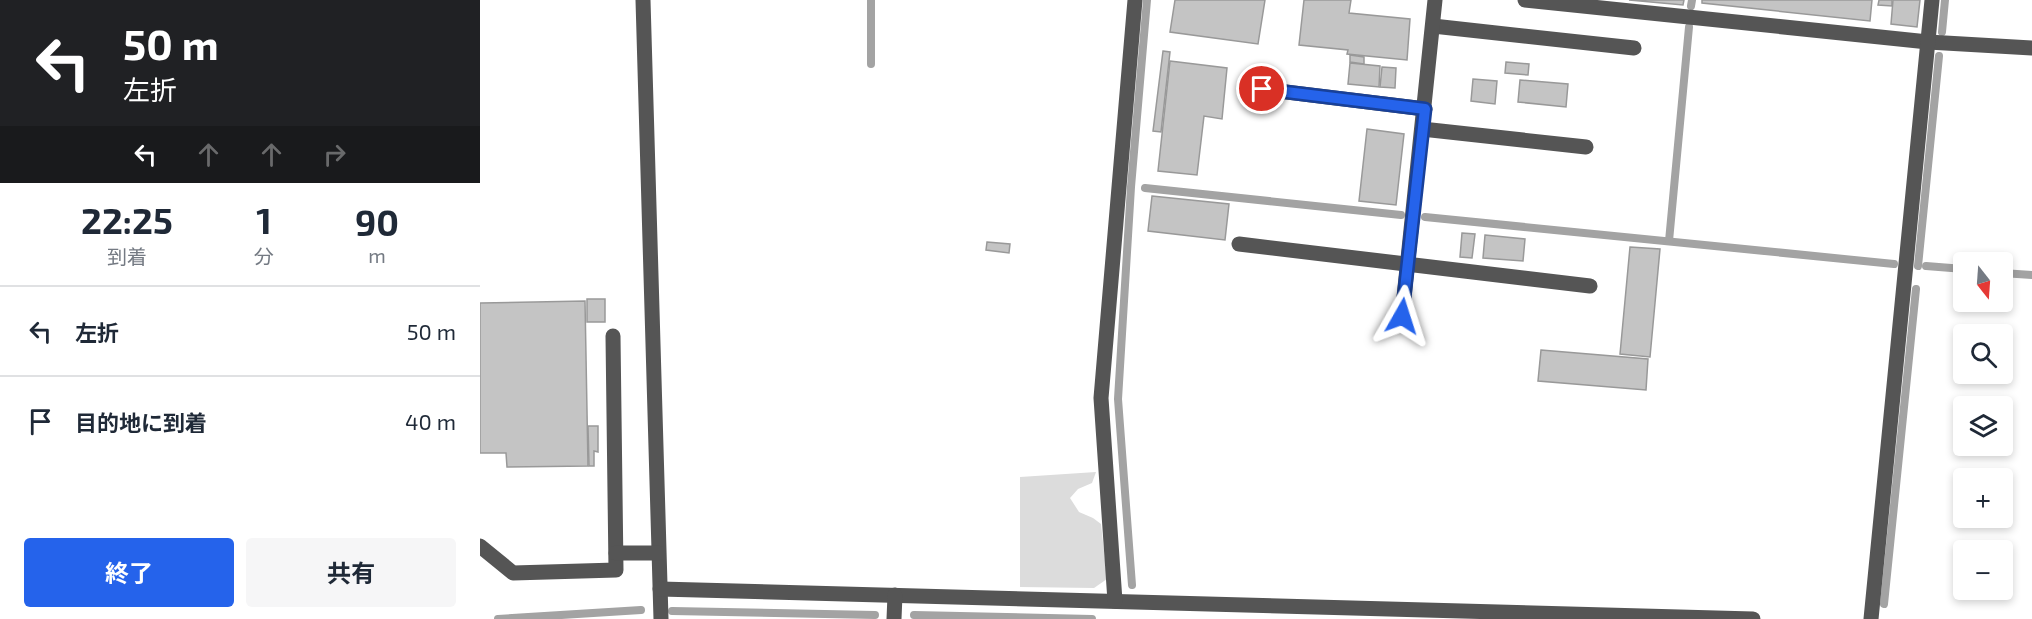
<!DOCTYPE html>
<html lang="ja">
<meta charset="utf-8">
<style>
body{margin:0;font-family:"Exo 2","Noto Sans JP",sans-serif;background:#f6f6f7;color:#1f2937;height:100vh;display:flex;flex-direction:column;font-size:22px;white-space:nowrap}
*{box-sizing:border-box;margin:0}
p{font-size:20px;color:#747a83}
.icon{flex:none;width:33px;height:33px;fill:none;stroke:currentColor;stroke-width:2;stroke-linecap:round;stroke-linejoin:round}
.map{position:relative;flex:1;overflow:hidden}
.sheet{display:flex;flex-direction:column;background:#fff;width:480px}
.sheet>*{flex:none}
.guide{background:#202124;color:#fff;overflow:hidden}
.needle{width:39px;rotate:163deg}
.controls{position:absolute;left:1473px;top:252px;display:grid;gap:12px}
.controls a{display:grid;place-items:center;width:60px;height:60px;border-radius:6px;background:#fff;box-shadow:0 3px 9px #0003;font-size:30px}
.pin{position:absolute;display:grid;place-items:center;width:51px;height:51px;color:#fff;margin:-26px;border:3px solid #fff;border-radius:50%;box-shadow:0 2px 6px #0007}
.me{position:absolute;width:66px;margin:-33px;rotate:6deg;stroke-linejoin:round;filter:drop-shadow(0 0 4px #0008)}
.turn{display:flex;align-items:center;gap:21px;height:126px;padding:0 24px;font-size:27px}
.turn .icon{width:78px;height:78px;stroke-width:2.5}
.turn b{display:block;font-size:42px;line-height:51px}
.lanes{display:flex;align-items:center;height:57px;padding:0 24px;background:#0003;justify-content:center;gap:30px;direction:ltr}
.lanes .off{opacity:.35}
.eta{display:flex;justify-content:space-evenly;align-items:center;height:102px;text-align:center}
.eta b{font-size:36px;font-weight:700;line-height:42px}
.button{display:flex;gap:12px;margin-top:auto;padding:12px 24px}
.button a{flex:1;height:69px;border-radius:6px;background:#2563eb;color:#fff;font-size:24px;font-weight:700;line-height:69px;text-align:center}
.button a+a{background:#f6f6f7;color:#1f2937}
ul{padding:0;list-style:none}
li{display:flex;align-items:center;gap:18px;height:90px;padding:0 24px;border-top:2px solid #e0e1e3}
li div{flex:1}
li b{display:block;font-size:22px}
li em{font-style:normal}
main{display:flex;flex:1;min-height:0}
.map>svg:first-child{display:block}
.green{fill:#dcdcdc}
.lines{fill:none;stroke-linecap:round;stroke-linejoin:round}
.stream{stroke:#a3a3a3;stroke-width:8}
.building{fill:#c4c4c4;stroke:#999;stroke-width:1.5}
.minor{stroke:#555;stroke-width:15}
.route-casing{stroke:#184099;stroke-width:15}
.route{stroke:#2563eb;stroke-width:10}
</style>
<main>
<section class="sheet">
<div class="guide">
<div class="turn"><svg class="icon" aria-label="left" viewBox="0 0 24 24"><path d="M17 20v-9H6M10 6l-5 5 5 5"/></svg><div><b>50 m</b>左折</div></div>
<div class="lanes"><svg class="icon" aria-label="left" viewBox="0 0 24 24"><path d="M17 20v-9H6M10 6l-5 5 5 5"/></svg><svg class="icon off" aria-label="ahead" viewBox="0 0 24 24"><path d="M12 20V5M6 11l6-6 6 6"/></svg><svg class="icon off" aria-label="ahead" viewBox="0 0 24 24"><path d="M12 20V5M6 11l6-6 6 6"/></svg><svg class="icon off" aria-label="right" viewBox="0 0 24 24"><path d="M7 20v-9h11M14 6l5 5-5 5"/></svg></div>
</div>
<div class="eta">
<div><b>22:25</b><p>到着</p></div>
<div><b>1</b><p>分</p></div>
<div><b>90</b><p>m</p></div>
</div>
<ul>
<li><svg class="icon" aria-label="left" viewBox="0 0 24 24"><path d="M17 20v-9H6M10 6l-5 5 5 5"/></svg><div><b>左折</b></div><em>50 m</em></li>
<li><svg class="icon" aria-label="arrive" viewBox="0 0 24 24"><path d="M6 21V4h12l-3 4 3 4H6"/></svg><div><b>目的地に到着</b></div><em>40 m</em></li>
</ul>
<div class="button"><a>終了</a><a>共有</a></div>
</section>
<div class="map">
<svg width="1552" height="619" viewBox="0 0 1552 619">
<rect width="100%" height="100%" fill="#fff"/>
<path class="green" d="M616 472 612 483 598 489 590 498 599 512 613 518 621 524 627 579 614 588 540 587V477Z"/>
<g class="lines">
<g class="stream">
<path d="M391 0V64"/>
<path d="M1211 6 1212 0"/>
<path d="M1462 32 1465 0"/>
<path d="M665 188 921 215"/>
<path d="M945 217 1414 264"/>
<path d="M1189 241 1209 27"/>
<path d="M1438 266 1459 56"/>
<path d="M1446 266 1484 269"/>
<path d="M1522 273 1552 275"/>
<path d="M652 585 638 399 651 187 667 0"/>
<path d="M1404 604 1436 289"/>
<path d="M192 611 395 615"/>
<path d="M434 615 612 619"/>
<path d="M18 619 161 610"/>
</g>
</g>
<g class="building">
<path d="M695 0H785L778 44 690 32Z"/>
<path d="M824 0H871L869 13 930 19 927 60 867 54 868 50 819 45Z"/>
<path d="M1149 0H1204L1203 5Z"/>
<path d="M1222 0H1392L1390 21 1222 3Z"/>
<path d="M1399 0H1412V6L1398 5Z"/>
<path d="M1413 0H1440L1437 27 1411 24Z"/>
<path d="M683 51 690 52 681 132 673 131Z"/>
<path d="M870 55 884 57V64L870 62Z"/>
<path d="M690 61 747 68 742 119 724 116 717 175 678 171Z"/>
<path d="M1026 62 1049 64 1048 75 1025 73Z"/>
<path d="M870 63 900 66 899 87 868 84Z"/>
<path d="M902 67 916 68 915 88 900 87Z"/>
<path d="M993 79 1017 81 1015 104 991 101Z"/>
<path d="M1040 80 1088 84 1086 107 1038 102Z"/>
<path d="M887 129 924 134 916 205 879 201Z"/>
<path d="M672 196 749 204 745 240 668 231Z"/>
<path d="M982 233 995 234 992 258 980 257Z"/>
<path d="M1005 235 1045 239 1043 261 1003 258Z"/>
<path d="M507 242 530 244 529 253 506 250Z"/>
<path d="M1150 247 1180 249 1170 357 1140 354Z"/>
<rect x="107" y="299" width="18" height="23"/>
<path d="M105 301 108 466 27 467 26 453H0V303Z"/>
<path d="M1061 350 1168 359 1166 390 1058 381Z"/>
<path d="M108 426H118V452L114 451V466H109Z"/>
</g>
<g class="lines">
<g class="minor">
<path d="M163 0 181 619"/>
<path d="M1045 0 1448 42 1552 48"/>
<path d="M953 26 1154 48"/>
<path d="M782 89 945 109"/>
<path d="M942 129 1106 147"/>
<path d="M759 244 1110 286"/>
<path d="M922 316 955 0"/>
<path d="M0 546 33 573 136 570 133 336"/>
<path d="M136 553H178"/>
<path d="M180 589 1273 619"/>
<path d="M635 601 621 398 655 0"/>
<path d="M414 619 415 595"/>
<path d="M1391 619 1452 0"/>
</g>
</g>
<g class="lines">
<g class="route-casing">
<path id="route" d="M782 89 945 109 922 316"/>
</g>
<use href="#route" class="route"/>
</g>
</svg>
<div class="controls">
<a><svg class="needle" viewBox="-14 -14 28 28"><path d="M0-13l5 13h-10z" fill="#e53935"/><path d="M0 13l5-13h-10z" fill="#747a83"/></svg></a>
<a><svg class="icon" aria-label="search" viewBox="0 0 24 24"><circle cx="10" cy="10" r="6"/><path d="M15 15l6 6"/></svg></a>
<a><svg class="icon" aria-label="layers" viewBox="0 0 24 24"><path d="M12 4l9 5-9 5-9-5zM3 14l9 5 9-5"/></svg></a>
<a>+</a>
<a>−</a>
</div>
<div class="pin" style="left:782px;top:89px;background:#d93025"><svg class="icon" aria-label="arrive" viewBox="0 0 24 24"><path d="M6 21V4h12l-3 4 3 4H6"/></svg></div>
<svg class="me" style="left:922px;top:316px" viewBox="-20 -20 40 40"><path d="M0-17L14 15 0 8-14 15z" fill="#2563eb" stroke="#fff" stroke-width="4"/></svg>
</div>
</main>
